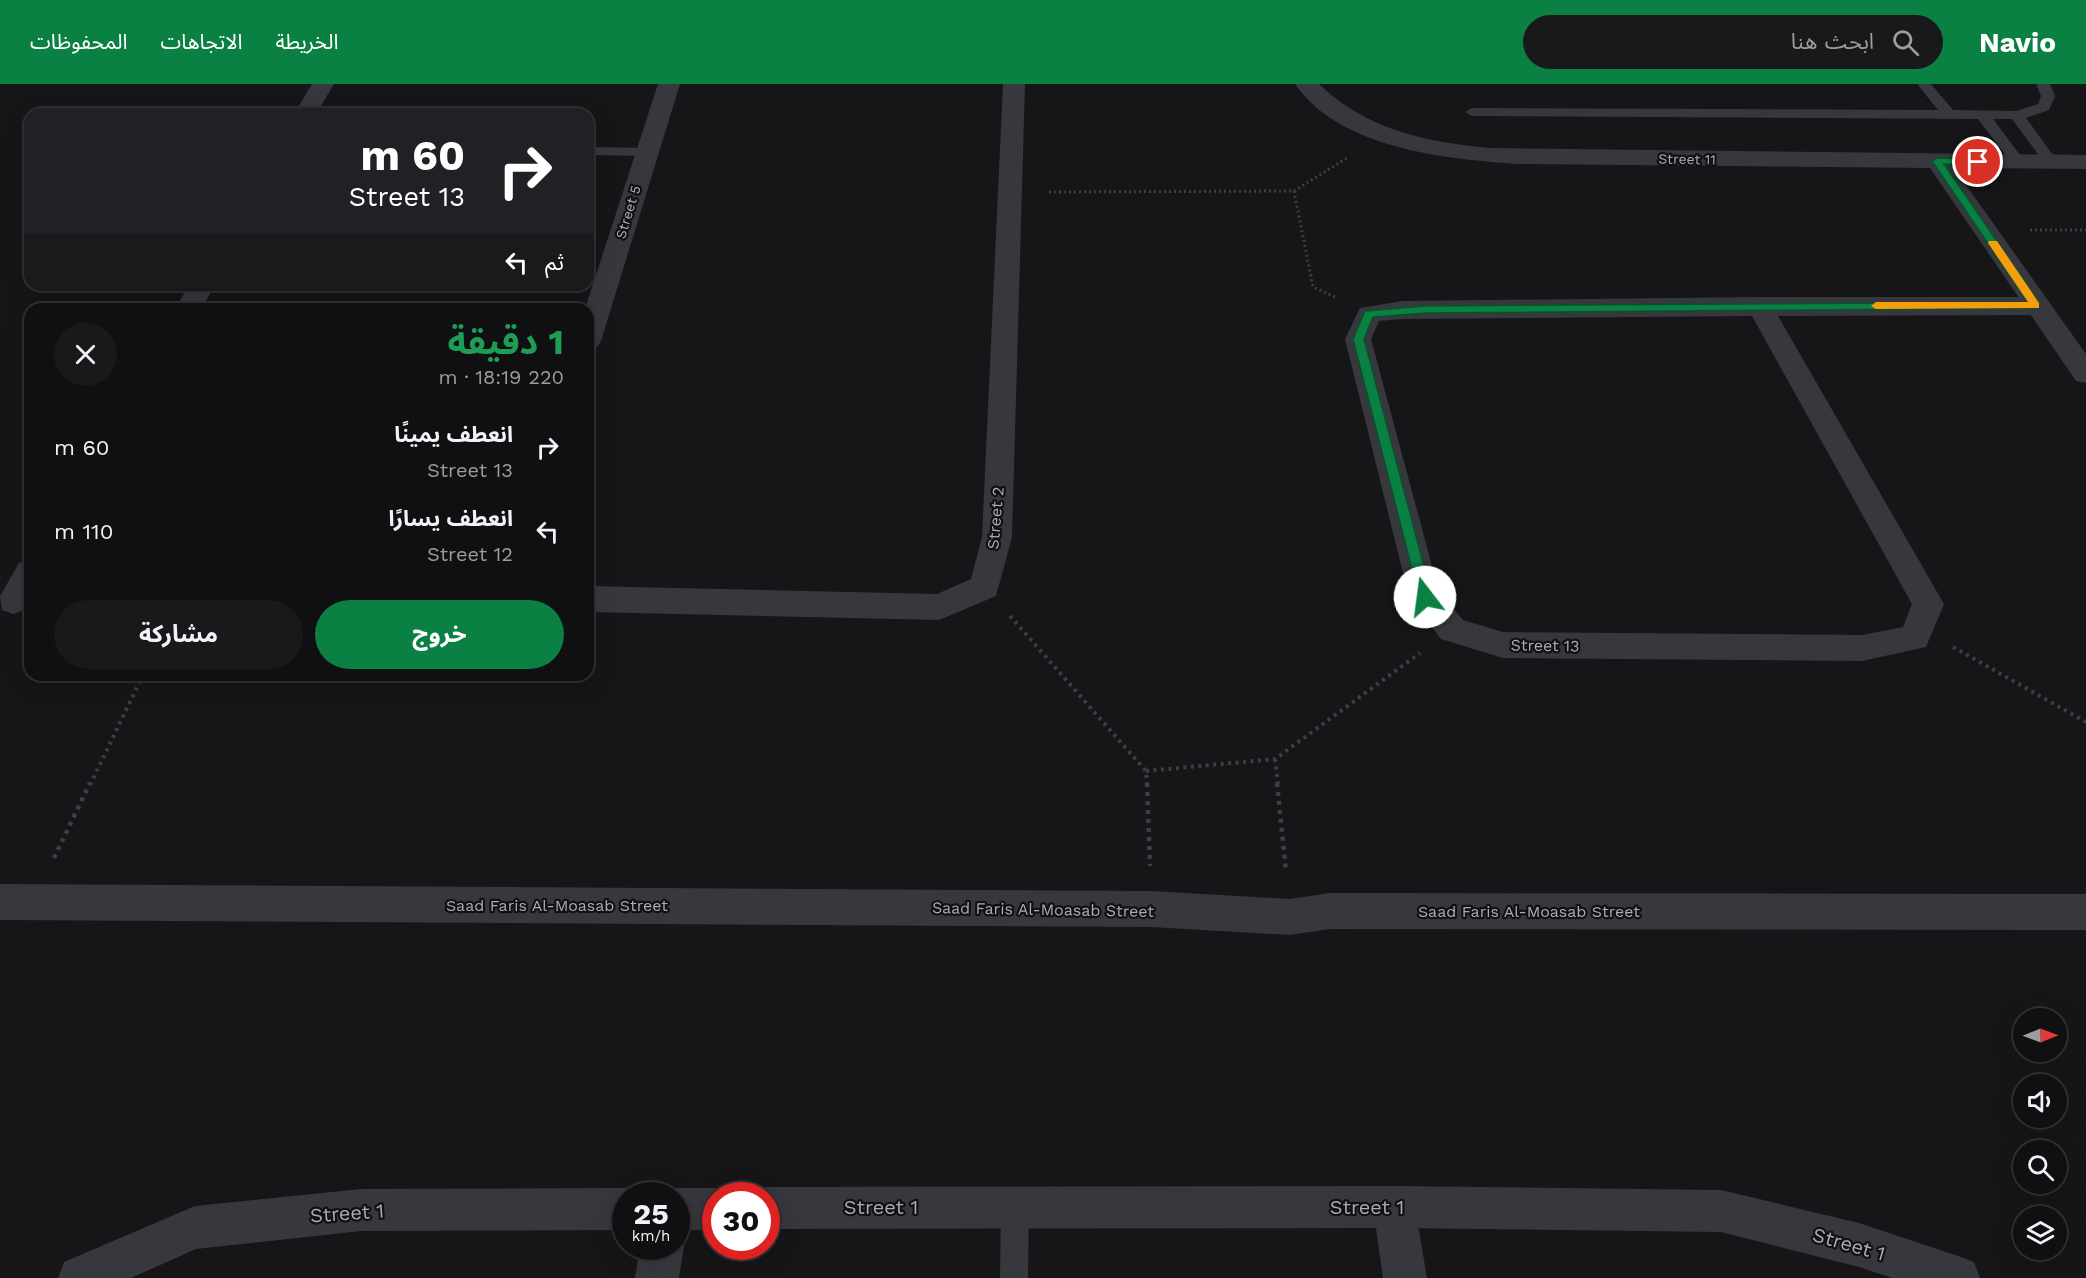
<!DOCTYPE html>
<html lang="ar">
<meta charset="utf-8">
<style>
body{margin:0;font-family:"Work Sans","Noto Sans Arabic",sans-serif;background:#19191b;color:#f1f3f6;direction:rtl;height:100vh;display:flex;flex-direction:column;font-size:22px;white-space:nowrap}
*{box-sizing:border-box;margin:0}
p{font-size:20px;color:#9c9d9f}
.icon{flex:none;width:33px;height:33px;fill:none;stroke:currentColor;stroke-width:2;stroke-linecap:round;stroke-linejoin:round}
.map{position:relative;flex:1;overflow:hidden;direction:ltr}
.panel{position:absolute;left:24px;top:219px;width:570px;height:378px;display:flex;flex-direction:column;background:#101012;border-radius:18px;box-shadow:0 6px 24px #0002,0 0 0 2px #303032;direction:rtl}
.panel>*{flex:none}
.guide{position:absolute;left:24px;top:24px;width:570px;height:183px;border-radius:18px;box-shadow:0 6px 24px #0002,0 0 0 2px #303032;direction:rtl;background:#202124;color:#fff;overflow:hidden}
.needle{width:39px;rotate:89deg}
.controls{position:absolute;left:2013px;top:924px;display:grid;gap:12px}
.controls a{display:grid;place-items:center;width:54px;height:54px;border-radius:50%;background:#101012;box-shadow:0 6px 24px #0002,0 0 0 2px #303032;font-size:30px}
.speed{position:absolute;left:612px;top:1098px;display:flex;gap:12px;font-size:30px;font-weight:700;text-align:center}
.speed>*{display:grid;place-content:center;width:78px;height:78px;border-radius:50%;background:#101012;box-shadow:0 6px 24px #0002,0 0 0 2px #303032;line-height:1}
.speed small{font-size:15px;font-weight:400}
.speed .limit{border:9px solid #d22;background:#fff;color:#111}
.pin{position:absolute;display:grid;place-items:center;width:51px;height:51px;color:#fff;margin:-26px;border:3px solid #fff;border-radius:50%;box-shadow:0 2px 6px #0007}
.me{position:absolute;width:66px;margin:-33px;rotate:345deg;stroke-linejoin:round;filter:drop-shadow(0 0 4px #0008)}
.turn{display:flex;align-items:center;gap:21px;height:126px;padding:0 30px;font-size:27px}
.turn .icon{width:78px;height:78px;stroke-width:2.5}
.turn b{display:block;font-size:42px;line-height:51px}
.then{display:flex;align-items:center;height:57px;padding:0 30px;background:#0003;gap:12px;font-size:22px}
.round{display:grid;place-items:center;flex:none;width:63px;height:63px;border-radius:32px;background:#19191b}
.head{display:flex;align-items:center;justify-content:space-between;height:102px;padding:0 30px}
h1{font-size:36px;font-weight:700;line-height:45px;color:#1e9e55}
.action{display:flex;gap:12px;margin-top:auto;padding:12px 30px}
.action a{flex:1;height:69px;border-radius:36px;background:#0b8043;color:#fff;font-size:24px;font-weight:700;line-height:69px;text-align:center}
.action a+a{background:#19191b;color:#f1f3f6}
ul{padding:0;list-style:none}
li{display:flex;align-items:center;gap:18px;height:84px;padding:0 30px}
li div{flex:1}
li b{display:block;font-size:22px}
li em{font-style:normal}
header{display:flex;align-items:center;gap:36px;box-sizing:border-box;height:84px;padding:0 30px;background:#0b8043;color:#fff}
header strong{font-size:28px}
nav{display:flex;gap:33px;margin-inline-start:auto;font-size:21px}
.search{width:420px;height:54px;background:#19191b;display:flex;align-items:center;gap:15px;box-sizing:border-box;padding:0 21px;border-radius:33px;color:#9c9d9f;font-size:22px}
.map>svg:first-child{display:block}
.lines{fill:none;stroke-linecap:round;stroke-linejoin:round}
.path-far2{stroke:#3d3f44;stroke-width:3;stroke-dasharray:2 3;stroke-linecap:butt}
.path-far1{stroke:#3d3f44;stroke-width:4;stroke-dasharray:3 4.5;stroke-linecap:butt}
.path{stroke:#3d3f44;stroke-width:4.5;stroke-dasharray:4 5;stroke-linecap:butt}
.service{fill:#37383d;fill-rule:evenodd}
.minor{fill:#37383d;fill-rule:evenodd}
.tertiary{fill:#37383d;fill-rule:evenodd}
.route{fill:#0b8043;stroke:#07532c;stroke-width:1.5}
.slow{fill:#f59e0b}
.labels{text-anchor:middle;stroke-width:4.5;stroke-linejoin:round;paint-order:stroke}
.far-street-label{font-size:14px;fill:#a8adb8;stroke:#111113}
.street-label{font-size:16px;fill:#a8adb8;stroke:#111113}
.near-street-label{font-size:20px;fill:#a8adb8;stroke:#111113}
</style>
<header>
<strong>Navio</strong>
<div class="search"><svg class="icon" aria-label="search" viewBox="0 0 24 24"><circle cx="10" cy="10" r="6"/><path d="M15 15l6 6"/></svg>ابحث هنا</div>
<nav><a>الخريطة</a><a>الاتجاهات</a><a>المحفوظات</a></nav>
</header>
<div class="map">
<svg width="2086" height="1194" viewBox="0 0 2086 1194">
<rect width="100%" height="100%" fill="#161618"/>
<g class="lines">
<g class="path-far2">
<path d="M1294 107 1313 203 1335 213"/>
<path d="M1049 108 1294 107 1347 74"/>
<path d="M2030 146H2086"/>
</g>
<g class="path-far1">
<path d="M1010 532 1146 687 1147 701"/>
<path d="M1953 563 2086 638"/>
<path d="M1275 675 1278 701"/>
<path d="M1146 687 1275 675 1420 569"/>
<path d="M90 701 143 591"/>
</g>
<g class="path">
<path d="M1147 699 1150 782"/>
<path d="M1277 699 1286 787"/>
<path d="M54 774 90 699"/>
</g>
<g class="service">
<path d="M1917 0H1931L1953 26 2016 27 2038 20 2041 12 2036 0H2050L2055 12 2049 26 2026 34 2058 78 2051 82 2046 81 2012 35H1993L2026 79 2019 83 2014 82 1978 35 1472 32 1465 28 1472 24 1938 26Z"/>
<path d="M588 63 647 64 654 68 647 72 588 71Z"/>
<path d="M1015 1108 1025 1112 1029 1122 1028 1194H1000L1001 1122 1005 1112Z"/>
</g>
<g class="minor">
<path d="M312 0H334L316 30H294Z"/>
<path d="M658 0H680L601 257 597 263 588 266V225H585Z"/>
<path d="M1003 0H1025L1012 453 996 512 939 536 588 528V502L937 510 971 495 982 453Z"/>
<path d="M189 201H215L201 225H175Z"/>
<path d="M1759 213H2036L2045 216 2049 222 2045 228 2036 231 1778 232 1944 520 1926 563 1862 577 1503 574 1441 555 1409 513 1345 255 1360 224 1402 217ZM1752 232 1912 520 1903 543 1862 551 1503 548 1463 536 1439 508 1371 255 1379 237 1402 235Z"/>
<path d="M30 476V516L24 526 13 530 2 526 0 512 19 479Z"/>
<path d="M1394 1102 1409 1108 1415 1123 1427 1194H1383L1373 1123 1379 1108Z"/>
<path d="M676 1146 684 1162 679 1194H635L640 1162H676Z"/>
</g>
<g class="tertiary">
<path d="M1295 0H1319C1367 46 1426 58 1490 64L2086 71V85L1954 84 2086 270V299L2076 297 1930 84 1518 80C1446 75 1340 65 1295 0Z"/>
<path d="M0 800 1151 807 1290 815 1330 809 2086 810V846L1330 845 1290 851 1151 843 0 836Z"/>
<path d="M1394 1102 1721 1106 1859 1139 1958 1172 1974 1178 1980 1194H1892L1859 1183 1721 1148 1394 1144 766 1145V1112H750L766 1103Z"/>
<path d="M626 1104 642 1112H626V1146L361 1147 196 1165 131 1194H58L64 1178 195 1122 361 1105Z"/>
<path d="M676 1104H716L731 1110 716 1112V1146H676V1112H660Z"/>
</g>
</g>
<path class="route" d="M1937 74 1978 75 1983 78 1978 81 1944 80 2039 219V224L1425 229 1373 233 1364 255 1432 513 1425 518 1420 516 1353 255 1365 227 1425 222 2028 218 1932 77Z"/>
<path class="slow" d="M1989 157H1997L2039 219V224L1876 225 1871 222 1876 218H2028L1988 159Z"/>
<g class="labels">
<g class="far-street-label">
<text transform="translate(1687 75) rotate(1)" y="5">Street 11</text>
<text transform="translate(628 128) rotate(-73)" y="5">Street 5</text>
</g>
<g class="street-label">
<text transform="translate(995 434) rotate(-85)" y="6">Street 2</text>
<text transform="translate(1545 561) rotate(1)" y="6">Street 13</text>
<text x="557" y="827">Saad Faris Al-Moasab Street</text>
<text transform="translate(1043 825) rotate(1)" y="6">Saad Faris Al-Moasab Street</text>
<text x="1529" y="833">Saad Faris Al-Moasab Street</text>
</g>
<g class="near-street-label">
<text x="881" y="1130">Street 1</text>
<text x="1367" y="1130">Street 1</text>
<text transform="translate(347 1129) rotate(-4)" y="7">Street 1</text>
<text transform="translate(1849 1160) rotate(16)" y="7">Street 1</text>
</g>
</g>
</svg>
<div class="controls">
<a><svg class="needle" viewBox="-14 -14 28 28"><path d="M0-13l5 13h-10z" fill="#e53935"/><path d="M0 13l5-13h-10z" fill="#9c9d9f"/></svg></a>
<a><svg class="icon" aria-label="sound" viewBox="0 0 24 24"><path d="M4 9h4l5-4v14l-5-4H4zM17 9q2 3 0 6"/></svg></a>
<a><svg class="icon" aria-label="search" viewBox="0 0 24 24"><circle cx="10" cy="10" r="6"/><path d="M15 15l6 6"/></svg></a>
<a><svg class="icon" aria-label="layers" viewBox="0 0 24 24"><path d="M12 4l9 5-9 5-9-5zM3 14l9 5 9-5"/></svg></a>
</div>
<div class="speed"><div>25<small>km/h</small></div><div class="limit">30</div></div>
<div class="pin" style="left:1978px;top:78px;background:#d93025"><svg class="icon" aria-label="arrive" viewBox="0 0 24 24"><path d="M6 21V4h12l-3 4 3 4H6"/></svg></div>
<svg class="me" style="left:1425px;top:513px" viewBox="-20 -20 40 40"><circle r="19" fill="#fff"/><path d="M0-13L10 11 0 6-10 11z" fill="#0b8043"/></svg>
<div class="guide">
<div class="turn"><svg class="icon" aria-label="right" viewBox="0 0 24 24"><path d="M7 20v-9h11M14 6l5 5-5 5"/></svg><div><b>60 m</b>Street 13</div></div>
<div class="then">ثم<svg class="icon" aria-label="left" viewBox="0 0 24 24"><path d="M17 20v-9H6M10 6l-5 5 5 5"/></svg></div>
</div>
<section class="panel">
<div class="head"><div><h1>1 دقيقة</h1><p>220 m · 18:19</p></div><a class="round"><svg class="icon" aria-label="close" viewBox="0 0 24 24"><path d="M6 6l12 12M18 6L6 18"/></svg></a></div>
<ul>
<li><svg class="icon" aria-label="right" viewBox="0 0 24 24"><path d="M7 20v-9h11M14 6l5 5-5 5"/></svg><div><b>انعطف يمينًا</b><p>Street 13</p></div><em>60 m</em></li>
<li><svg class="icon" aria-label="left" viewBox="0 0 24 24"><path d="M17 20v-9H6M10 6l-5 5 5 5"/></svg><div><b>انعطف يسارًا</b><p>Street 12</p></div><em>110 m</em></li>
</ul>
<div class="action"><a>خروج</a><a>مشاركة</a></div>
</section>
</div>
